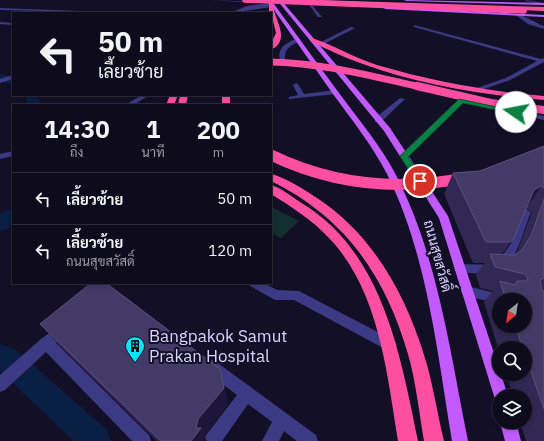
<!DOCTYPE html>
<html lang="th">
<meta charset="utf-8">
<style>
body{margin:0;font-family:"IBM Plex Sans",Sarabun,sans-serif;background:#1c1929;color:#f1f3f6;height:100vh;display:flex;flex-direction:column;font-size:15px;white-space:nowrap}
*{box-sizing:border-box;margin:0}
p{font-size:13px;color:#9b9ba3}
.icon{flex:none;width:22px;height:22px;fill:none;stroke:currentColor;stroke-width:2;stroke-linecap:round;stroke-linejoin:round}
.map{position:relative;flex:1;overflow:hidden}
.details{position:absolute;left:12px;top:104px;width:260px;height:180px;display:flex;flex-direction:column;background:#0e0b1c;border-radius:0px;box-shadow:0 2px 6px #0003,0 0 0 1px #2e2b3b}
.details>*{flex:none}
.top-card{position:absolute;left:12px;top:12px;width:260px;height:84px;border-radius:0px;box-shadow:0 2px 6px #0003,0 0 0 1px #2e2b3b;background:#0e0b1c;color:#f1f3f6;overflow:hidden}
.needle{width:26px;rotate:210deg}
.tools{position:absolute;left:492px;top:293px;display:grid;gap:8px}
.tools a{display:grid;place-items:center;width:40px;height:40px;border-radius:50%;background:#0e0b1c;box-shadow:0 2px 6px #0003,0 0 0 1px #2e2b3b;font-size:20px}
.pin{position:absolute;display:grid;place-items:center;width:34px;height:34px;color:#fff;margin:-17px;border:2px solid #fff;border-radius:50%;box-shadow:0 1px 4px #0007}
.me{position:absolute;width:44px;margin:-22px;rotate:282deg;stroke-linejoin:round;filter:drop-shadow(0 0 3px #0008)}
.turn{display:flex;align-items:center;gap:14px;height:84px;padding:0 20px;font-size:18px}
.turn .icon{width:52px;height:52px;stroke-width:2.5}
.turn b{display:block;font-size:28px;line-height:34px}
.eta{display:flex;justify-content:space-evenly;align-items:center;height:68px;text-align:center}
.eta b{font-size:24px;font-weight:700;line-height:28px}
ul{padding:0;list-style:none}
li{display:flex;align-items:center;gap:12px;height:52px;padding:0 20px;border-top:1px solid #2e2b3b}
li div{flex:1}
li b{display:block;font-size:15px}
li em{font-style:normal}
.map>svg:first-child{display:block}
.green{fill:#12302f}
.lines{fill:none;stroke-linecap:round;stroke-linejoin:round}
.river{fill:#0a1f44;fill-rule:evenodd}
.minor{fill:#3d3a85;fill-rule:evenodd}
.major{fill:#c25bff;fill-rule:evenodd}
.highway{fill:#ff4fa3;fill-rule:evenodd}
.highway-bridge-far3{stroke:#ff4fa3;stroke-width:5.5}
.highway-bridge-far2{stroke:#ff4fa3;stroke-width:7}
.highway-bridge-far1{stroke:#ff4fa3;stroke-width:8}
.highway-bridge{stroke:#ff4fa3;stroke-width:11}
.wall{fill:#312854;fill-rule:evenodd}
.shaded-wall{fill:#1d163a}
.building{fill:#433a66;stroke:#5a527e}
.route{fill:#0b8043;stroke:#07532c}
.labels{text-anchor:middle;stroke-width:4;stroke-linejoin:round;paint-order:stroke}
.street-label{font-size:14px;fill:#d9d4ff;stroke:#130f26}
.near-poi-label{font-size:17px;fill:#d9d4ff;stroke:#130f26;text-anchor:start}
</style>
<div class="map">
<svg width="544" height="441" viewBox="0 0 544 441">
<rect width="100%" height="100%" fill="#130f26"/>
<path class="green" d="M271 207 299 221 281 238 271 233Z"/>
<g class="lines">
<g class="river">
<path d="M0 74 13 77V85L0 82Z"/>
<path d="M25 95H37L41 105H27Z"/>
<path d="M13 208V224L7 229 0 231V214Z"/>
<path d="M0 344 16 350 107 430 111 441H74L0 371Z"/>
</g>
<g class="minor">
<path d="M211 0 257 2 255 3Z"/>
<path d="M525 0 544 3V5L526 1Z"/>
<path d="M270 3 272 4 271 7 230 13 247 6Z"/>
<path d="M308 3H310L322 17H318Z"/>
<path d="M0 8 81 11 83 12 0 10Z"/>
<path d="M517 14C522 14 537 24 544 26V29L528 24 517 16Z"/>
<path d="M0 22 13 23V25L0 24Z"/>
<path d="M414 25 541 59 544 58V62L510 80 478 91H474V89L506 78 537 61 414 27Z"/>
<path d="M351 27 355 28 322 45 317 44Z"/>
<path d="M296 39 301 40C292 46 285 46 285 59L280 60C277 48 286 43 296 39Z"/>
<path d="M13 75V79L0 83V79Z"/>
<path d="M296 83 298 84 304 94 336 90 339 92 336 94 289 99V97L298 95 293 85Z"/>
<path d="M142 95H150L133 105H125Z"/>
<path d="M400 98 405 99 381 122H375V118Z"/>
<path d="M462 99 544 116V120L463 103 407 158H401V154Z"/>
<path d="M13 151V156L0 159V154Z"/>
<path d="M526 209 531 212C525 226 513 270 499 275L456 272 454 269 456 266 460 264 496 265 500 262 521 212Z"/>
<path d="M248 283H264L277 290 299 291 395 341 397 345 395 349 390 351 385 349 294 300H275L250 286Z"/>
<path d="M467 286 504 295 508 296 510 300H499V304L463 295 461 291 463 287Z"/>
<path d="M62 324 67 326 68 330 67 334 56 343 149 435 151 441H132L46 352 5 390 0 392V375L41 339Z"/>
<path d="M210 359 215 361 316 435 318 441H297L284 431 279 441H262L272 422 248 404 222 441H204L206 435 237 395 205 371 203 366 205 361Z"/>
</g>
<g class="major">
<path d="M267 0H271C294 31 316 62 339 93 359 120 381 146 396 175 438 257 450 352 468 441H452C437 352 428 257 387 174 372 145 352 120 333 94 311 63 289 31 267 0Z"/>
<path d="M277 0H281L390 128 448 216 499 368V374H501L508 396H499V403L496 401 494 396 439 218 384 131Z"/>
<path d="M404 0 544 3V5L406 1Z"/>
<path d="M386 7 544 15V17L384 9Z"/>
<path d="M500 422H516L521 441H505Z"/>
</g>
<g class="highway">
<path d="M318 0 544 7V11L320 1Z"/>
<path d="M271 1 273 2C272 18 293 39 271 50V43L276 33 271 13H269V2Z"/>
<path d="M312 38C334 45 354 58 377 65 431 81 487 91 544 96V100C483 95 420 85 363 64 345 58 327 49 310 41V39Z"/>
<path d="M170 95H178L174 105H166Z"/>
<path d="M180 95H188L186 105H178Z"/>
<rect x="222" y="95" width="8" height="10"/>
<path d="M271 174C287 178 303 189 317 198 372 234 405 293 424 355 433 383 437 413 444 441H424C419 412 416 382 408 354 385 276 346 218 271 181Z"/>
<path d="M271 185C281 188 291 196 300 202 383 251 400 354 418 441H398C387 373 379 290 329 238 312 220 292 207 271 194Z"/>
</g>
<path class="highway-bridge-far3" d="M245 0 524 11"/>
<path class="highway-bridge-far2" d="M271 62C323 63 371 76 421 87"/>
<path class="highway-bridge-far1" d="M417 86 491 103 544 110"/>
<path class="highway-bridge" d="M271 155C333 185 398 191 465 178"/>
</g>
<g class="wall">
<path d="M544 146V441H526L520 422H525V396H513L506 374H525V348H499V351L484 302 493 291 480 288 476 275 484 263H473L444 194 453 173 480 171ZM526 208 532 212 516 254 514 255H503L513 240ZM499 300H525V326H499Z"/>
<path d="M40 324 224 387 228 404 205 434 204 436 207 441H157L57 343Z"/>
</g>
<g class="shaded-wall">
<path d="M541 186 527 208 520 211 534 190Z"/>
<path d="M513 240 499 261 496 263 510 242Z"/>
<path d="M220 369 228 404 205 434 204 436 207 441H191L198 419Z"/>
</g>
<g class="building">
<path d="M544 146V188L541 186 534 190 513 240 510 242H486L453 173 480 171Z"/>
<path d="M544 199V278L540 280 542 291H544V409L525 354V348H523L515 326H525V300H506L500 281 515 285 517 281H527L528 279 525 274 495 267 490 254 514 255 521 251 531 236Z"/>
<path d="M91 283H106L220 369 224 388 198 419 196 428H201L191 441H161L40 324Z"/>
</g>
<path class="route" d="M459 99 520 112 516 114 463 103 408 157 424 181 420 184 417 183 400 156Z"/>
<defs>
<g id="building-pin" transform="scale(1)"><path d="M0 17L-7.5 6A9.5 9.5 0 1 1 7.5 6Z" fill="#00e5ff" stroke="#130f26"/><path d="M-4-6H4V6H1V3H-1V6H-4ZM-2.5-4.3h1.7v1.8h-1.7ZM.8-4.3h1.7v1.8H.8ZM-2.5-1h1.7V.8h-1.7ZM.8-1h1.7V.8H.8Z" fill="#111"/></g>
</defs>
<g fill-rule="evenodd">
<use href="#building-pin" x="135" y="346"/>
</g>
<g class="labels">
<g class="street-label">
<text transform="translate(438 256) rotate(75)" y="5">ถนนสุขสวัสดิ์</text>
</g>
<g class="near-poi-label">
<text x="149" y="342">Bangpakok Samut<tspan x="149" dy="20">Prakan Hospital</tspan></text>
</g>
</g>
</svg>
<div class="tools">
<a><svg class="needle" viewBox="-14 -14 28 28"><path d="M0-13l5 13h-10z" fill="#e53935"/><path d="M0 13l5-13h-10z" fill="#9b9ba3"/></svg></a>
<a><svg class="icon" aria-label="search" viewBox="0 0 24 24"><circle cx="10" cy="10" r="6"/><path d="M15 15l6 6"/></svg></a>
<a><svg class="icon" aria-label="layers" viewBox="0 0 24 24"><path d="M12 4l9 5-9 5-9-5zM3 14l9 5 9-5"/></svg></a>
</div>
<div class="pin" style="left:420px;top:181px;background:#d93025"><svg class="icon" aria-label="arrive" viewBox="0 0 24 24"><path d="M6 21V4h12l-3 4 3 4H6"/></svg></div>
<svg class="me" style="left:516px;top:112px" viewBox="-20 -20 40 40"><circle r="19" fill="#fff"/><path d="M0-13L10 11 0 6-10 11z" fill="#0b8043"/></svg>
<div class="top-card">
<div class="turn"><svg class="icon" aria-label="left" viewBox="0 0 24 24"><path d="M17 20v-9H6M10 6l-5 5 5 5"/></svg><div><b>50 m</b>เลี้ยวซ้าย</div></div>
</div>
<section class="details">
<div class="eta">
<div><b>14:30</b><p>ถึง</p></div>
<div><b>1</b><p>นาที</p></div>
<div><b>200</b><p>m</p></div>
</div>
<ul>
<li><svg class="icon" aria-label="left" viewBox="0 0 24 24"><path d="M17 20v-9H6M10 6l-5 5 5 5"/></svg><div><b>เลี้ยวซ้าย</b></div><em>50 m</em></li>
<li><svg class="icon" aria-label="left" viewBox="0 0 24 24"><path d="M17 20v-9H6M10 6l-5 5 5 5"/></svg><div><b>เลี้ยวซ้าย</b><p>ถนนสุขสวัสดิ์</p></div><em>120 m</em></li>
</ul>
</section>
</div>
